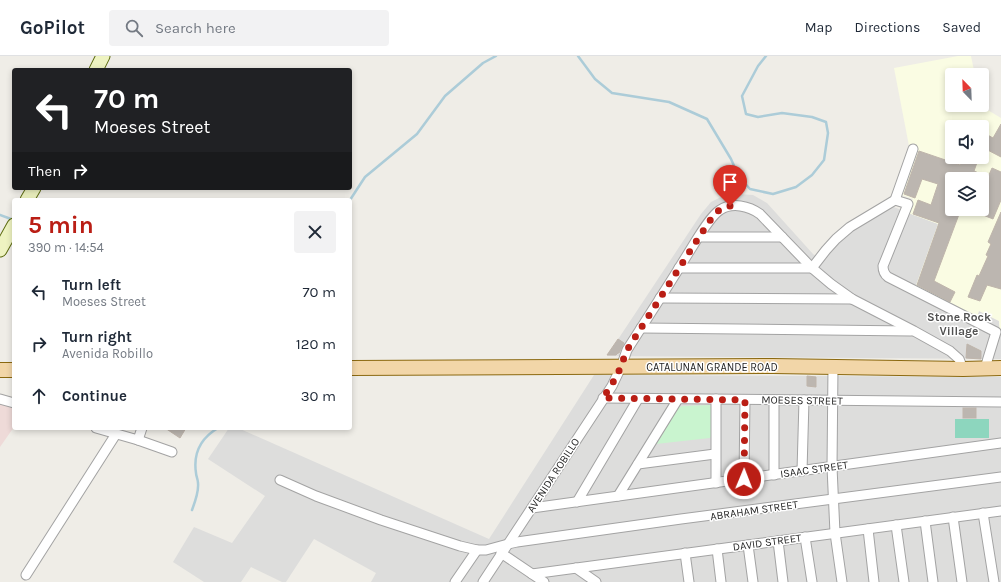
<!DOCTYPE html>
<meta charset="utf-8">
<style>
body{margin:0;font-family:Karla,sans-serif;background:#f2f2f3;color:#1f2937;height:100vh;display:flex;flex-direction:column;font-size:15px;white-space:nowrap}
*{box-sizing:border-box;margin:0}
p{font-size:13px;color:#747a83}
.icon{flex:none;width:22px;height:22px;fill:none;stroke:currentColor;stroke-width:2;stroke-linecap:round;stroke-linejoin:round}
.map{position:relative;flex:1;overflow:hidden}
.sheet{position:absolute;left:12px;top:142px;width:340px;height:232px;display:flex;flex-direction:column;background:#fff;border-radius:4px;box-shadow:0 2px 6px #0003}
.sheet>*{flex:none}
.top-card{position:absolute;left:12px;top:12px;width:340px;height:122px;border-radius:4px;box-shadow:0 2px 6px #0003;background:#202124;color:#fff;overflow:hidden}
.needle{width:26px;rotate:337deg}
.controls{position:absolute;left:945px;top:12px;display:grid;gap:8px}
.controls a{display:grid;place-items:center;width:44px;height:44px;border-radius:4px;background:#fff;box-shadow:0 2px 6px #0003;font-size:20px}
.pin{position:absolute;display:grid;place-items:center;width:34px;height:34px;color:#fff;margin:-41px -17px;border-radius:50% 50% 50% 0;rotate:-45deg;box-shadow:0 0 4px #0007}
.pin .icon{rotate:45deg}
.me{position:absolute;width:44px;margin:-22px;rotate:1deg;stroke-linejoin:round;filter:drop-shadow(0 0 3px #0008)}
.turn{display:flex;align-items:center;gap:14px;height:84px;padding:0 16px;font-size:18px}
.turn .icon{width:52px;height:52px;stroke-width:2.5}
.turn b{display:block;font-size:28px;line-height:34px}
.then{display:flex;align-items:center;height:38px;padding:0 16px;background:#0003;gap:8px;font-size:15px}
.round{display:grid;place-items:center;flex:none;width:42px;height:42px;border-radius:4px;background:#f2f2f3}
.summary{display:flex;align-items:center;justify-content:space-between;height:68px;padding:0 16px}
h1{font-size:24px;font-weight:700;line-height:30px;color:#ba1e15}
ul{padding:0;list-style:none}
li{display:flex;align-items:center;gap:12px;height:52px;padding:0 16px}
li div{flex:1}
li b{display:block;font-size:15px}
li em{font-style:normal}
header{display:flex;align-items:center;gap:24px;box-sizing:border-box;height:56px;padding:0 20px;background:#fff;border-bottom:1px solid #e0e1e3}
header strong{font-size:19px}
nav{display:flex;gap:22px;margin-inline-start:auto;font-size:14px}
.search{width:280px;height:36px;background:#f2f2f3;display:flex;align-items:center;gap:10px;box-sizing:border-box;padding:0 14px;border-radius:4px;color:#747a83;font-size:15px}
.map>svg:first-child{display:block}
.residential{fill:#dddddc}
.commercial{fill:#eedad8}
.education{fill:#fafce3;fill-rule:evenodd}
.park{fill:#c9f4cf}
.pitch{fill:#8dd6be}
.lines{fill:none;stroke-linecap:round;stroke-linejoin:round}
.stream{stroke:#acccd8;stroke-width:2.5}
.building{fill:#bcb6b0;stroke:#bfb5ab}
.street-casing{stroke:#a3a3a3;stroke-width:11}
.secondary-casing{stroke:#5d6c11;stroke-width:15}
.primary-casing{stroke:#8b6910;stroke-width:16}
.street{stroke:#fff;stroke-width:9}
.secondary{stroke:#eef3c1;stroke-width:13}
.primary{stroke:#f2d6a8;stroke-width:14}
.route{stroke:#ba1e15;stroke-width:7;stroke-dasharray:0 12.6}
.labels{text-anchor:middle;stroke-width:3;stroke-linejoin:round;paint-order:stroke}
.street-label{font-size:11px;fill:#1f1f1f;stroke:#fff}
.neighbourhood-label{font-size:12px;font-weight:bold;fill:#525252;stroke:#fff}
</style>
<header>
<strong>GoPilot</strong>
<div class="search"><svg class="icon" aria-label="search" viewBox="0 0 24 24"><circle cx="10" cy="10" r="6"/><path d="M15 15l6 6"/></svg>Search here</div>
<nav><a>Map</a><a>Directions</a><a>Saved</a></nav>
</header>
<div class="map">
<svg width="1001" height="526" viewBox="0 0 1001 526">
<rect width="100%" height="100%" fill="#efede7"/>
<g class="residential">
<path d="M737 138 753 139 767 147 813 198 822 205 831 194 841 184 853 174 891 150 938 168 977 260 979 255 999 265 1000 279H1001V303L607 300 701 158 711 146 723 140Z"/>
<path d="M594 319 1001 321V526H371L376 517 314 483 286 526H282L251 511 241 526H204L173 506 194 471 232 487 265 440 208 403 229 372H238L489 483Z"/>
</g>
<path class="commercial" d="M0 346 14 350V371L0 391Z"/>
<path class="education" d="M958 0H971L975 19H952V49H981V50L1001 62V279H1000L999 265 979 255 977 261 915 232 938 168 908 157 913 143 902 139 918 94 909 90 894 12ZM952 71H982V101H952ZM952 123H982V153H952Z"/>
<path class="park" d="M710 349 712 351V379L710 382 656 388 679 351 683 350Z"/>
<rect class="pitch" x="955" y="363" width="34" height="19"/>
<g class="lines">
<g class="stream">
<path d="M578 0 595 23 612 37 669 46 707 63 731 103 739 121 750 133 773 138 796 131 812 119 824 104 828 77 826 66 812 61 782 57 758 61 746 58 742 40 758 10 766 0"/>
<path d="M350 144 365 121 417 78 445 40 483 7 496 0"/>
<path d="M0 159 11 163"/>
<path d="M192 454C195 446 199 436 198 427 198 423 196 420 196 417 193 397 201 382 218 372"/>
</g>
</g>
<g class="building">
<path d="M1001 68V101L982 91V81L984 77 993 82Z"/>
<path d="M919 95 960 109 963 101H979L974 115 988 121 992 112 1001 116V144L993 163 968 153H982V123H952V153H961L934 225 955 236 950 246 917 229 939 167 913 158 918 144 931 149 938 128 922 123 915 142 904 138Z"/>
<path d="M1001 156V233L987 229 980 245 968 241 977 219 979 220 988 200 986 199 991 188 988 186Z"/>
<path d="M618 283 624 287 619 297H618L616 299H607Z"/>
<path d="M967 288 981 295V303L966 302Z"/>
<path d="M807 320 816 321V331L807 330Z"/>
<rect x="963" y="352" width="13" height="10"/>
<path d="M165 372H186L180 382Z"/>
</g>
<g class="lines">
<g class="street-casing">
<g id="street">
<path d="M895 144 908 148 883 210C883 215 884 218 888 221L996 276 985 312"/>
<path d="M699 181H782"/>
<path d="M679 212H812L826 194 836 183 850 171 895 144 913 93"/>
<path d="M660 242 852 243"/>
<path d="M641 272 911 275"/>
<path d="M833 311 832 411 835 477 842 526"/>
<path d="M603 342 1001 346"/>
<path d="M0 343 14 347"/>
<path d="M96 372 138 384 172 396"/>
<path d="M138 384 142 372"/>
<path d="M638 408 715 398"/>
<path d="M802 415 804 344"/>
<path d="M774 419V344"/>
<path d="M744 423 745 344"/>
<path d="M280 424 316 440 381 464 460 490 477 494H486L508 488 517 486 681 463 1001 421"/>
<path d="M716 427V343"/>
<path d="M618 440 678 343"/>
<path d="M577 446 638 343"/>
<path d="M532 452 1001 387"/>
<path d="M983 457 994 526"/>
<path d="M953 461 962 526"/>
<path d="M925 465 933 526"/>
<path d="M896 469 904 526"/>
<path d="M868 473 874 526"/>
<path d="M805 481 812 526"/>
<path d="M778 485 783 526"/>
<path d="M748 489 753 526"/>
<path d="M717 493 721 526"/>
<path d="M501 497 544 526"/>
<path d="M685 497 689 526"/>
<path d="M576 512 596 526"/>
<path d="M532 518 1001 455"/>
<path d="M26 519 116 378"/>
<path d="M455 526 477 494"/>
<path d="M483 526 612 330 621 311 627 294C648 261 669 229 689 196 696 185 710 160 720 154 732 146 749 150 760 158L812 212 831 228 852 243 914 275 950 295 959 303 963 313"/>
</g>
</g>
<g class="secondary-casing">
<g id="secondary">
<path d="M96 14 103 0"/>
<path d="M27 144 34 132"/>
<path d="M0 194 14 169"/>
</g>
</g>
<g class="primary-casing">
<g id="primary">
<path d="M350 312 773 310 963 313 1001 312"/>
<path d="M0 314H14"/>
</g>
</g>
<use href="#street" class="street"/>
<use href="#secondary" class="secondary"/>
<use href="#primary" class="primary"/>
</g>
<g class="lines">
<path class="route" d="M730 150 723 152 718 155 713 160 699 181 627 294 617 320 603 342 745 344 744 423"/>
</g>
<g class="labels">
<g class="street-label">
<text x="712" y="315">CATALUNAN GRANDE ROAD</text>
<text transform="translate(802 344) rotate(1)" y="4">MOESES STREET</text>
<text transform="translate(814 413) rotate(-8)" y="4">ISAAC STREET</text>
<text transform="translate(553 419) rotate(-57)" y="4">AVENIDA ROBILLO</text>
<text transform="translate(754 454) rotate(-8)" y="4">ABRAHAM STREET</text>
<text transform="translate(767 486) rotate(-8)" y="4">DAVID STREET</text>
</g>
<g class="neighbourhood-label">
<text x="959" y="265">Stone Rock<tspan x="959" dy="14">Village</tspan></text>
</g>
</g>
</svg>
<div class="controls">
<a><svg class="needle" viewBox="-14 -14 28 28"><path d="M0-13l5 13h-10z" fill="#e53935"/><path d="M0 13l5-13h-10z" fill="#747a83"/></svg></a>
<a><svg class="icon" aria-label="sound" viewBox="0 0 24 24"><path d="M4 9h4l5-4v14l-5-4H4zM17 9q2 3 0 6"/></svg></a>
<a><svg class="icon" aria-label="layers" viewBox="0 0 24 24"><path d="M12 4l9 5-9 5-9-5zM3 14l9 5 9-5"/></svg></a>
</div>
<div class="pin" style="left:730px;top:150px;background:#d93025"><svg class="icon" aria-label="arrive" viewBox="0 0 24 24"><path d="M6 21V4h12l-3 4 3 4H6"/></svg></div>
<svg class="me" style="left:744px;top:423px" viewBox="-20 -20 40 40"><circle r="17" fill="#ba1e15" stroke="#fff" stroke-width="3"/><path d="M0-11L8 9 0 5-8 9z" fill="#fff"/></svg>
<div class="top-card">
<div class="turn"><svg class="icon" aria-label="left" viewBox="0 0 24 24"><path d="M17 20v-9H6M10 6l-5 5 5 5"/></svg><div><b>70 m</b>Moeses Street</div></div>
<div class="then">Then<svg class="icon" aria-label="right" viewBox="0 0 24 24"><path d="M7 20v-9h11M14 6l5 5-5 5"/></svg></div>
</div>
<section class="sheet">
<div class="summary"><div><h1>5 min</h1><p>390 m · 14:54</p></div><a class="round"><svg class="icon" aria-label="close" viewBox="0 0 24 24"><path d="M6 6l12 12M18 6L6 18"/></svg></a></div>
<ul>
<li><svg class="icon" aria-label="left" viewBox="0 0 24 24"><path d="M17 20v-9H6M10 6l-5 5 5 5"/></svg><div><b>Turn left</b><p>Moeses Street</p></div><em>70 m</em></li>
<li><svg class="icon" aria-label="right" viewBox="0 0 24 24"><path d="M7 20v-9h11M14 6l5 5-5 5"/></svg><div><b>Turn right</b><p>Avenida Robillo</p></div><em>120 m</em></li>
<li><svg class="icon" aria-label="ahead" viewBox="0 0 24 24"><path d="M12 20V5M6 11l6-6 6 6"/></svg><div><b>Continue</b></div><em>30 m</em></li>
</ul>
</section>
</div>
